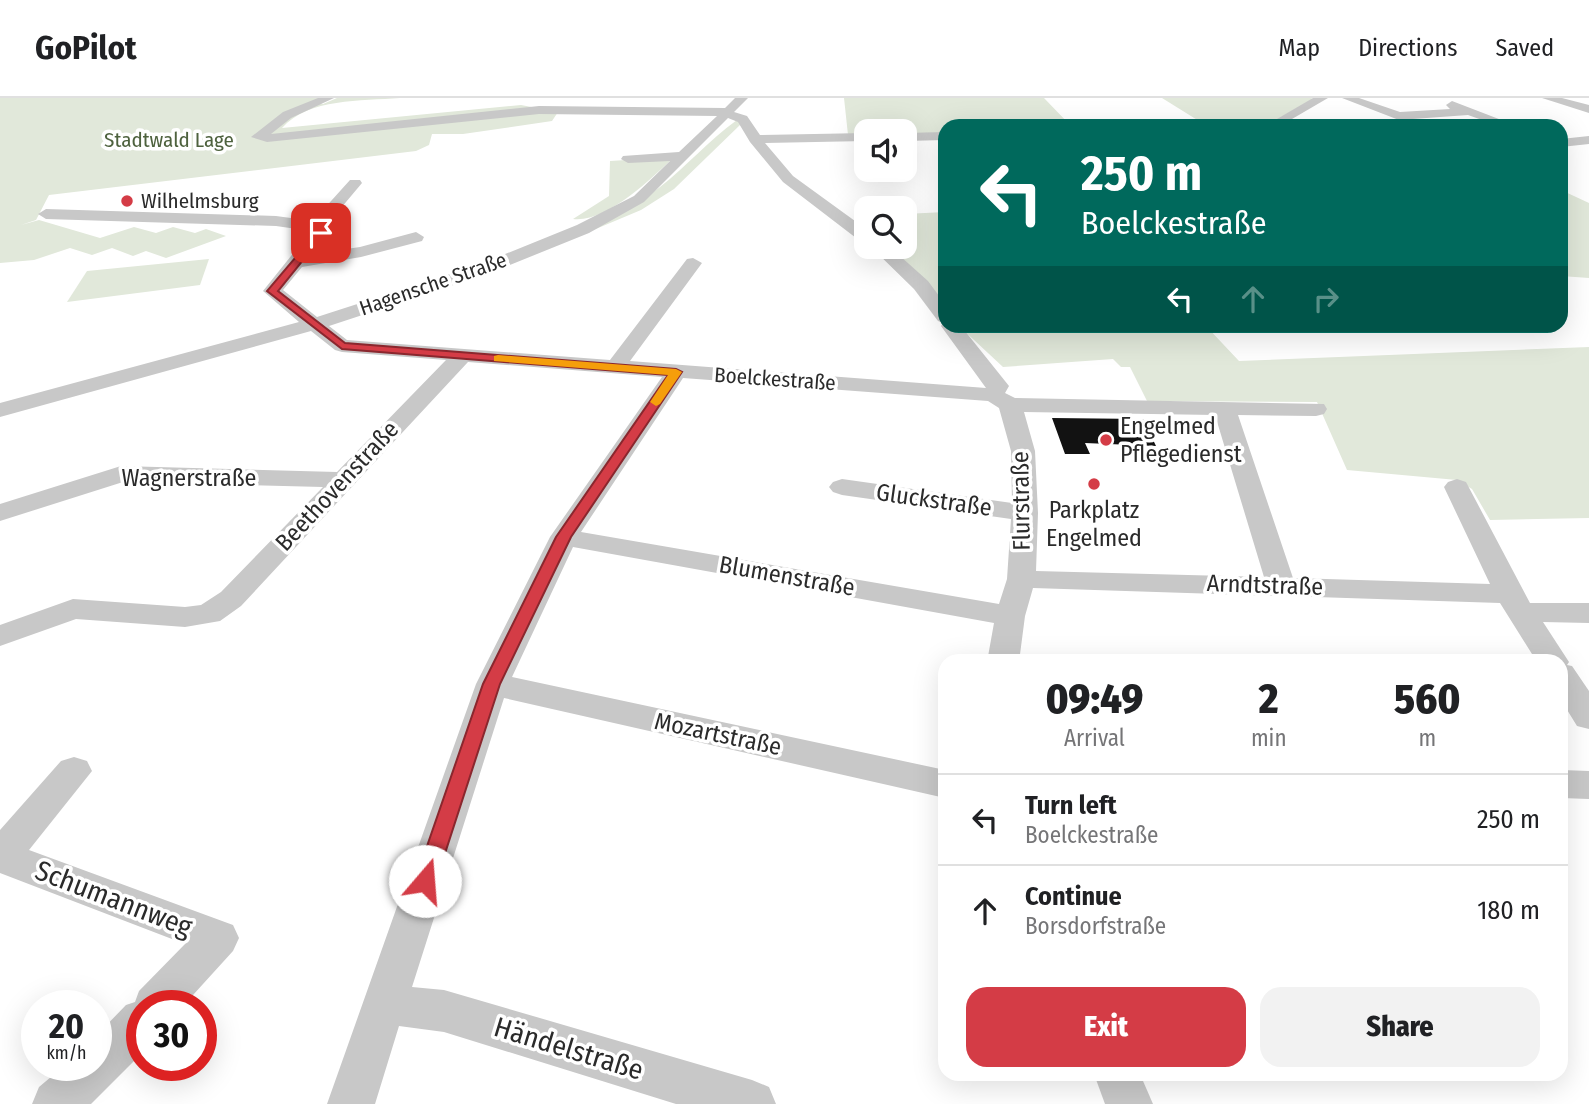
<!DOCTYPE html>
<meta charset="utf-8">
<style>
body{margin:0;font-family:"Fira Sans Condensed",sans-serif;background:#f2f2f2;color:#202124;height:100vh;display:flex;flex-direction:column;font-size:26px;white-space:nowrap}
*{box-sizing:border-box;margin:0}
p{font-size:23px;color:#757577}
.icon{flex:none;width:38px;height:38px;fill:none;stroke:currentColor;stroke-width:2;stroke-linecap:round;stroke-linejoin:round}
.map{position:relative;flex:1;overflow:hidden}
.side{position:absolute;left:938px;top:556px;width:630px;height:427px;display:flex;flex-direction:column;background:#fff;border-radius:21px;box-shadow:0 7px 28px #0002}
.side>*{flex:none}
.top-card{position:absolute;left:938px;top:21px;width:630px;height:214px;border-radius:21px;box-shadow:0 7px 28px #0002;background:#00695c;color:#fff;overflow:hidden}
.controls{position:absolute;left:854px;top:21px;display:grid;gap:14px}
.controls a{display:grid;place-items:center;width:63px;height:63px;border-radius:14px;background:#fff;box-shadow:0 7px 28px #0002;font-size:35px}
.speed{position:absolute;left:21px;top:892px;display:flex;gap:14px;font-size:35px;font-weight:700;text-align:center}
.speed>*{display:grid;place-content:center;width:91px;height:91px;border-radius:50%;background:#fff;box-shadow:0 7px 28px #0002;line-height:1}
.speed small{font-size:18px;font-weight:400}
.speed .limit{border:10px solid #d22;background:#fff;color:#111}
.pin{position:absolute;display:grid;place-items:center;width:60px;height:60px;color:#fff;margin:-30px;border-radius:14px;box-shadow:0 4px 10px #0006}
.me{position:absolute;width:77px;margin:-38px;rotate:18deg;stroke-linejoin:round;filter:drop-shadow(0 0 5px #0008)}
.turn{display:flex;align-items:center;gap:24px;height:147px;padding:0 28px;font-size:32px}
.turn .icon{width:91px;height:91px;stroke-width:2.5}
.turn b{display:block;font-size:49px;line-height:60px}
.lanes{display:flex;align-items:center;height:66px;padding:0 28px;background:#0003;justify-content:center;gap:35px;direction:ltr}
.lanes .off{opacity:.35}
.eta{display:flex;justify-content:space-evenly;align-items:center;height:119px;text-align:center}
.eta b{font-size:42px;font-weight:800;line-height:49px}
.button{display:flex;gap:14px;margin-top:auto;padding:14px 28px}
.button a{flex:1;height:80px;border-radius:21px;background:#d43c46;color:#fff;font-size:28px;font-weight:800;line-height:80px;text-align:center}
.button a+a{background:#f2f2f2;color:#202124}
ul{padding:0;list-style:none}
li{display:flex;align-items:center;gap:21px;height:91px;padding:0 28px;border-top:2px solid #e0e0e0}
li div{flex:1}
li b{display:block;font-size:26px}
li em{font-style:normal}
header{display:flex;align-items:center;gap:42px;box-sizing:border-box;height:98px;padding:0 35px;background:#fff;border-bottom:2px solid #e0e0e0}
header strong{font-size:33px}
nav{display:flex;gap:38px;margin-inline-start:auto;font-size:24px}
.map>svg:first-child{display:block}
.green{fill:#e1e8da}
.building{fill:#121212}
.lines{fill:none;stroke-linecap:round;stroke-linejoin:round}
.minor{fill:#c8c8c8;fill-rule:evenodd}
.route{fill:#d43c46;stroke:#8a272e;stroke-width:2}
.slow{fill:#f59e0b}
.poi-dot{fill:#d43c46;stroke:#fff;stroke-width:2.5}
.labels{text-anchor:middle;stroke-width:7;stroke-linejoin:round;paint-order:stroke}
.far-park-label{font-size:21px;fill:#4e623e;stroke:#fff}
.far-poi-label{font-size:21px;fill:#2b2b2b;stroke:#fff;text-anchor:start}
.far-street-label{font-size:21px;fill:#2b2b2b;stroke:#fff}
.poi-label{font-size:24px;fill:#2b2b2b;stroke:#fff;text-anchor:start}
.street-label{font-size:24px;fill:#2b2b2b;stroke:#fff}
.near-street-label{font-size:28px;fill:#2b2b2b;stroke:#fff}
</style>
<header>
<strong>GoPilot</strong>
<nav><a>Map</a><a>Directions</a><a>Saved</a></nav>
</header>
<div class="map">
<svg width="1589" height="1006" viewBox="0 0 1589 1006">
<rect width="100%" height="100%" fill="#fff"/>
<g class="green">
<path d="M0 0H326L317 5 323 6 337 0H400C361 3 309 0 282 30L521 7 558 14 552 23 463 36H432L429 47 416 53 49 97 36 122 21 127 39 122 100 140 134 129 156 135 173 129 195 135 206 131 226 138 166 160 146 153 133 158 112 150 92 157 70 150 34 162 0 165Z"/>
<path d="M844 0H1044L1071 28H945V36L866 33V37H848Z"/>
<path d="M1162 0H1311L1313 1 1265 28H1207Z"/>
<path d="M737 22 741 26 674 91 641 112 572 141C602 125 633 110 660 89 687 68 709 42 737 22Z"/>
<path d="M674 59C651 81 606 125 573 121L609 98 610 63Z"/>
<path d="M1561 92 1589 105V180L1561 178Z"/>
<path d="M945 114V210L905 163 885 149H905V116Z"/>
<path d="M209 161 200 187 67 204 87 173Z"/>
<path d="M959 228H1206L1239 263 1589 249V420L1490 422 1472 391 1457 382 1347 372 1317 304 1147 303 1130 269H1121L1113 261 1003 269Z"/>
</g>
<path class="building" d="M1052 320 1143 321 1156 348 1085 345 1090 356H1065Z"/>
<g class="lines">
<g class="minor">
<path d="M318 0H334L291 20 271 36 539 8 725 10 735 0H748L734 14 747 18 760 37 866 35V43L765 45 793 78 866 131V144L860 143 783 84 750 44 738 24 728 20 644 104 589 135 490 175 329 228 347 242 610 262 687 161 693 160 702 165 630 263 986 290 941 228 943 225 938 223 914 191 871 149H890L928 183 945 206V228H961L1009 288 1005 295 1015 300 1324 306 1327 311 1324 316 1316 318 1238 317 1293 480 1490 486 1444 389 1448 384 1457 381 1466 384 1530 505H1589V525L1543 524 1569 564 1567 567 1572 568 1589 593V631L1577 628 1561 602V564H1537L1500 505 1033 490 1025 518 1019 564H987L994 525 573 449 512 579 945 672V700L504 600 412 889 444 892 752 982 769 989 776 1006H676L444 934 399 928 375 1006H327L476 586 550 439 662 279 468 264 241 508 220 523 185 529 76 521 0 548V527L73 501 185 509 201 507 221 494 323 389 123 384 0 423V406L121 368 337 374 446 262 342 254 335 252 311 233 0 319V305L299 224 263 193 311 133 276 128 46 121 38 116 46 111 276 118 313 123 350 82H360L362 85 325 129 329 135 312 156 360 149 416 134 424 139 422 143 361 159 302 169 283 192 317 219 478 167 577 127 634 98 670 63 628 65 621 61 623 58 679 54 717 18 539 16 267 44 251 39 283 14ZM683 280 988 303 999 310 1011 353 1012 405 842 381 833 384 829 389 833 394 842 397 1011 421 1007 481 999 506 581 434ZM1024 314 1215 317 1264 479 1036 473 1038 415 1035 353Z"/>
<path d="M1313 0H1328L1280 28H1265Z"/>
<path d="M1342 0H1359L1400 14 1450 11 1446 7 1452 3 1517 28H1499L1468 17 1399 22Z"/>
<path d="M1542 0H1562L1589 7V15Z"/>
<path d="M945 34V42L905 43V35Z"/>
<path d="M1589 38V46L1561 49V41Z"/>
<path d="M74 659 87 663 92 673 29 752 233 827 239 840 233 853 183 908H142V955L91 1006H32L39 989 64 968H96V938L126 907 135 904 139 893 185 846 0 775V732L61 663Z"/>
<path d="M1561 672 1589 673V701L1561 700Z"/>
<path d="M1094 976H1140L1153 1006H1105Z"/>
</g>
</g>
<path class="route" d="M318 133 325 135 278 193 345 245 676 271 682 274 571 439 500 586 436 783 433 789 425 792 418 789 415 783 483 586 556 439 668 277 342 251 267 193Z"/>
<path class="slow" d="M498 257 676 271 682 274 660 306 656 308 650 304 668 277 494 263V258Z"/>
<g class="poi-dot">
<circle cx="127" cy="103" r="7"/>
<circle cx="1106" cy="342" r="7"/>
<circle cx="1094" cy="386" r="7"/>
</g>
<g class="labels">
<g class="far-park-label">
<text x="169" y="49">Stadtwald Lage</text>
</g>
<g class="far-poi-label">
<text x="141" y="110">Wilhelmsburg</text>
</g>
<g class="far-street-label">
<text transform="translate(433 186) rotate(-19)" y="7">Hagensche Straße</text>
<text transform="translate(775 281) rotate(4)" y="7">Boelckestraße</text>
</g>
<g class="poi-label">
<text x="1120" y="336">Engelmed<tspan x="1120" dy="28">Pflegedienst</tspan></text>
<text x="1094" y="420" text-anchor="middle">Parkplatz<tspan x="1094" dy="28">Engelmed</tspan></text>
</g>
<g class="street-label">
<text x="189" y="388">Wagnerstraße</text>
<text transform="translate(337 388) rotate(-47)" y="8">Beethovenstraße</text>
<text transform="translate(934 402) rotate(8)" y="8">Gluckstraße</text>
<text transform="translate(1021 403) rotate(-91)" y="8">Flurstraße</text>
<text transform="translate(787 478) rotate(10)" y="8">Blumenstraße</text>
<text transform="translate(1265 487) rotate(2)" y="8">Arndtstraße</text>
<text transform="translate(718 636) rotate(12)" y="8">Mozartstraße</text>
</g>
<g class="near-street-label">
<text transform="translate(114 800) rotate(21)" y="10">Schumannweg</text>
<text transform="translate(569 950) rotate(17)" y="10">Händelstraße</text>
</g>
</g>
</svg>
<div class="controls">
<a><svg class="icon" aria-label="sound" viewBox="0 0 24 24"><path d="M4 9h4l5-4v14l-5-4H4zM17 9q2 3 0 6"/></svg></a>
<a><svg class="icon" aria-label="search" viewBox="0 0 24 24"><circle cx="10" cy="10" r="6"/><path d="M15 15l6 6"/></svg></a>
</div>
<div class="speed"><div>20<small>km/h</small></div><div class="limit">30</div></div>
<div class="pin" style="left:321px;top:135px;background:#d93025"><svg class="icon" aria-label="arrive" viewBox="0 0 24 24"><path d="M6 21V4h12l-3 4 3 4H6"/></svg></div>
<svg class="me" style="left:425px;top:783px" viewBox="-20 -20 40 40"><circle r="19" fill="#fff"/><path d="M0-13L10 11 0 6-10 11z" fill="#d43c46"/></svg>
<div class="top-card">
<div class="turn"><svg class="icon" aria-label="left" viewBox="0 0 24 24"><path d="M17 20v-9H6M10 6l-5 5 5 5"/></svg><div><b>250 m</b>Boelckestraße</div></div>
<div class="lanes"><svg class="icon" aria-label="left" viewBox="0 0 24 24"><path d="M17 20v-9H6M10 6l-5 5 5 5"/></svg><svg class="icon off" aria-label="ahead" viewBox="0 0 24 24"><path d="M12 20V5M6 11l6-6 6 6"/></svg><svg class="icon off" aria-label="right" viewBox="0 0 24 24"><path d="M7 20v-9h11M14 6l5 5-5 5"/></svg></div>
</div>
<section class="side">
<div class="eta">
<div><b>09:49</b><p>Arrival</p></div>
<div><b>2</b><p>min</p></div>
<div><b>560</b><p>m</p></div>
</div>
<ul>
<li><svg class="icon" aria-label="left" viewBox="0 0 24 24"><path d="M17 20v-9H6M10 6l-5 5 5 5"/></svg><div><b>Turn left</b><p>Boelckestraße</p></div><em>250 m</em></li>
<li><svg class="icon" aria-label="ahead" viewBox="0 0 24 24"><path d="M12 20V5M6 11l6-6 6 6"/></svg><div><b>Continue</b><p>Borsdorfstraße</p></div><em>180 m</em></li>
</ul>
<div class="button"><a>Exit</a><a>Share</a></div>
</section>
</div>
